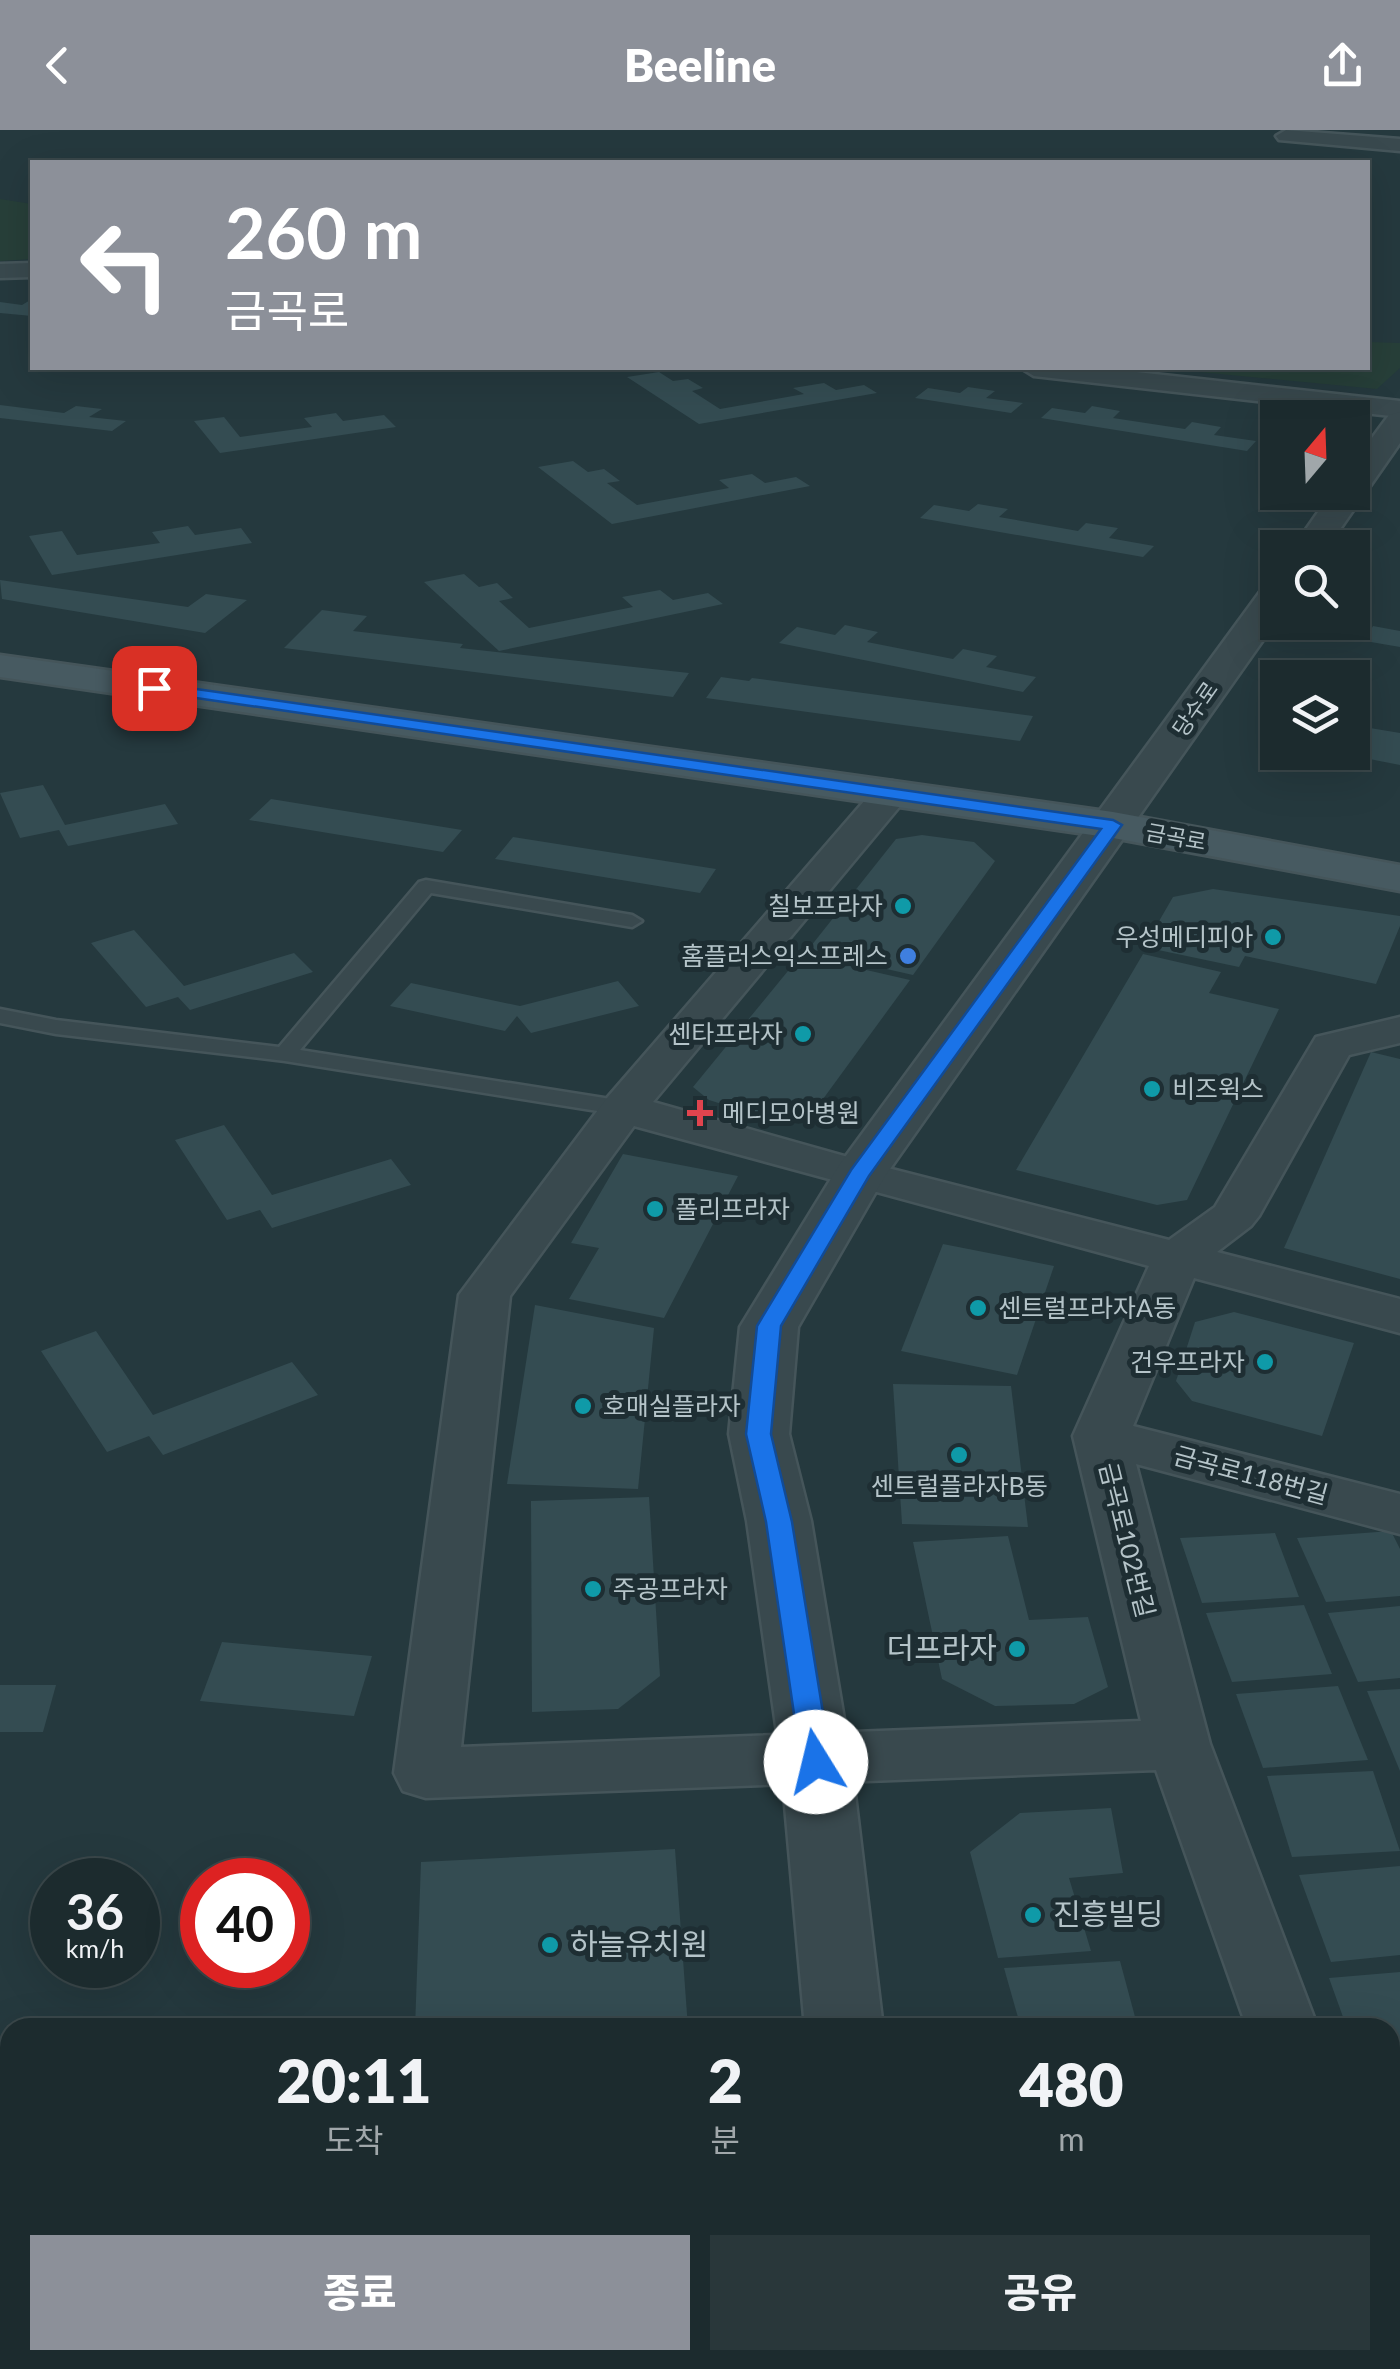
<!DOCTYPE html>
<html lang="ko">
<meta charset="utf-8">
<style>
body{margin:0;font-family:Lato,"Noto Sans KR",sans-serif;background:#29373a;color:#f1f3f6;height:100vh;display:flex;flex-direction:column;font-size:38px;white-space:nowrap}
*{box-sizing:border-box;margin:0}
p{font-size:32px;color:#a0a7aa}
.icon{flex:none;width:55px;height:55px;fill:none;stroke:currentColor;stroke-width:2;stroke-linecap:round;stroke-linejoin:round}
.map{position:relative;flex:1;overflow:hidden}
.drawer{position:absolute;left:0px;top:1888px;width:1400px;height:352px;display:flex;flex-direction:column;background:#1c2b2e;border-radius:30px 30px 0 0;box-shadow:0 10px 40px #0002,0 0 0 2px #3a474a}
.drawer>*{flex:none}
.banner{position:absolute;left:30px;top:30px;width:1340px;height:210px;border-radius:0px;box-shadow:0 10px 40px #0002,0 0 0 2px #3a474a;background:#8c9099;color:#fff;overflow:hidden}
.needle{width:65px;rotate:19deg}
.buttons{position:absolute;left:1260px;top:270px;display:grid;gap:20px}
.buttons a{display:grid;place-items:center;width:110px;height:110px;border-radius:0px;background:#1c2b2e;box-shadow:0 10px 40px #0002,0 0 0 2px #3a474a;font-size:50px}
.speed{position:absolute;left:30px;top:1728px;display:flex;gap:20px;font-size:50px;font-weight:700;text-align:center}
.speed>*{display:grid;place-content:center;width:130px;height:130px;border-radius:50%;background:#1c2b2e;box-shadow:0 10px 40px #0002,0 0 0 2px #3a474a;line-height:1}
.speed small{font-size:25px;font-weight:400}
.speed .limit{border:15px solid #d22;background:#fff;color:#111}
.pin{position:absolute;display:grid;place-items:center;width:85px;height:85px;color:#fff;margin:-42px;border-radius:20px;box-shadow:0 5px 15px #0006}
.me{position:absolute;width:110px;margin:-55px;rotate:351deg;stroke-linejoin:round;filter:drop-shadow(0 0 8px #0008)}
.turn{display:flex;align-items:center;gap:35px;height:210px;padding:0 30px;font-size:45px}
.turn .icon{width:130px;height:130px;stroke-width:2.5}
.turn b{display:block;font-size:70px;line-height:85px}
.eta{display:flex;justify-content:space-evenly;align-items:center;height:170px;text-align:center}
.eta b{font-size:60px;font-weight:800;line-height:70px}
.primary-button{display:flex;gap:20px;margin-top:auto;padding:20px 30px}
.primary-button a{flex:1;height:115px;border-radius:0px;background:#8c9099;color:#fff;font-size:40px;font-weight:800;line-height:115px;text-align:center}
.primary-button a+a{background:#29373a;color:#f1f3f6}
header{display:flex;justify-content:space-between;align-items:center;height:130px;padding:0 30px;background:#8c9099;color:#fff;font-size:45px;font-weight:800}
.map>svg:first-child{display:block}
.green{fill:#273f39}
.building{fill:#344c52}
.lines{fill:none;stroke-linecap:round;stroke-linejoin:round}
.service-casing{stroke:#45555a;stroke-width:5}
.minor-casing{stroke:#45555a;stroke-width:5}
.tertiary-casing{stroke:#45555a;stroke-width:5}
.secondary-casing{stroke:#45555a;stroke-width:5}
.service{fill:#39494e;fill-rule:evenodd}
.minor{fill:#39494e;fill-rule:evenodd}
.tertiary{fill:#39494e;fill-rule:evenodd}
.secondary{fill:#475a61;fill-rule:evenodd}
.route{fill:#1a73e8;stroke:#114b97;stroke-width:2.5}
.culture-dot{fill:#0f9aa8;stroke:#1e2e33;stroke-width:4}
.shop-dot{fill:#3f7fe0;stroke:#1e2e33;stroke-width:4}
.health-dot{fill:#e0444e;stroke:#1e2e33;stroke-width:4}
.labels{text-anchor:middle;stroke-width:10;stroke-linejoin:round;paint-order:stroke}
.far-street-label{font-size:22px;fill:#b5c4c9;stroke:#1e2e33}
.poi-label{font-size:25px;fill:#b5c4c9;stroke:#1e2e33;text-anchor:start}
.street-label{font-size:25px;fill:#b5c4c9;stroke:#1e2e33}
.near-poi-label{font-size:30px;fill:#b5c4c9;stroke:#1e2e33;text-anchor:start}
</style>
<header><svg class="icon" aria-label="back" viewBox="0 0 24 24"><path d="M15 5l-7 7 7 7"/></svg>Beeline<svg class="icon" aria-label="share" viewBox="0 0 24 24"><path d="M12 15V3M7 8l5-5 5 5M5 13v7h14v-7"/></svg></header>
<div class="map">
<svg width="1400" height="2239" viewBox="0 0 1400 2239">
<rect width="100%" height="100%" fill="#25393e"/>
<g class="green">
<path d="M0 69 32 74V129L0 131Z"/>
<path d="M1368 212 1400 213V238L1377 259 1158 238H1368Z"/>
<path d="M1400 2038V2239H1009L1007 2230H1390V2040Z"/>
</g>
<g class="building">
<path d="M32 169V186L0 183V172L22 175Z"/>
<path d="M659 242 673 251 688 249 703 258 692 261 720 279 804 264 793 258 824 253 836 260 864 255 877 263 699 294 627 247Z"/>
<path d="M968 257 995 261 986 268 1023 273 1011 283 915 268 928 258 960 263Z"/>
<path d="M0 275 64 283 76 276 102 279 89 287 126 291 112 301 0 288Z"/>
<path d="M1092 276 1120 281 1113 288 1185 299 1192 292 1221 297 1214 305 1256 311 1247 321 1041 288 1052 278 1085 283Z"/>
<path d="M336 283 343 291 384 285 396 297 220 323 194 291 224 287 240 307 312 297 304 288Z"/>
<path d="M573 331 588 342 604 339 620 351 607 353 637 375 729 358 719 350 752 344 765 353 796 347 810 356 612 394 538 337Z"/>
<path d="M978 374 1008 379 999 387 1078 401 1086 393 1118 398 1109 408 1154 416 1143 427 920 388 934 375 969 381Z"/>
<path d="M188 396 195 405 241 398 252 413 52 445 29 406 62 401 77 425 160 413 152 402Z"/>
<path d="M464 444 479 457 497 453 513 468 499 471 529 498 633 477 622 467 660 460 673 470 708 463 723 474 499 521 424 452Z"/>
<path d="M0 450 188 477 206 464 247 470 205 503 2 469Z"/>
<path d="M322 480 367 486 353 501 463 514 460 518 689 543 673 567 284 518Z"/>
<path d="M845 495 878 502 867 512 953 529 963 519 997 526 986 537 1036 547 1023 562 779 513 797 497 835 505Z"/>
<path d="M1373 496 1400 501V517L1365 511Z"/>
<path d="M721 547 749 551 752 548 1033 586 1020 611 706 568Z"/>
<path d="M1370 598 1400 603V635L1344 624 1352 622V607L1364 609Z"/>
<path d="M43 655 65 695 165 674 178 694 68 716 59 700 20 708 0 663Z"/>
<path d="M271 669 462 700 443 722 249 690Z"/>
<path d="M922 705 974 712 995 731 913 845 807 821 896 709Z"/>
<path d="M513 707 716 739 700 763 495 729Z"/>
<path d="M1213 759 1400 786V796L1376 854 1245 826 1239 837 1144 817 1173 767Z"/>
<path d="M134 800 184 856 294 823 313 842 190 880 178 867 146 877 91 813Z"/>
<path d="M1143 824 1221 842 1209 863 1279 879 1187 1070 1157 1075 1016 1040Z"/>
<path d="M801 825 910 850 815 980 763 987 709 970 693 957Z"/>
<path d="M618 851 639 876 531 903 517 886 505 901 390 876 411 853 520 876Z"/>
<path d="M1371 922 1400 929V1149L1284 1118Z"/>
<path d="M224 995 272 1065 391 1029 411 1055 272 1098 260 1080 227 1090 175 1010Z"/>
<path d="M623 1024 738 1046 664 1188 569 1169 599 1118 571 1113Z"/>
<path d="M943 1114 1054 1136 1017 1245 901 1221Z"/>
<path d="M535 1175 654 1198 638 1359 507 1354Z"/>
<path d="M1234 1182 1354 1213 1322 1306 1192 1271 1176 1251 1195 1192Z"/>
<path d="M96 1201 153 1285 292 1232 318 1265 163 1325 149 1306 107 1322 41 1221Z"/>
<path d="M893 1254 1011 1256 1028 1397 902 1394Z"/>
<path d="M649 1367 660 1546 618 1579 532 1582 531 1371Z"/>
<path d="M1391 1401 1400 1419V1466L1326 1472 1297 1408Z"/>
<path d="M1275 1403 1299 1467 1202 1473 1180 1408Z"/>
<path d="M1008 1406 1029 1490 1088 1487 1108 1557 1074 1574 995 1576 942 1549 913 1412Z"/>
<path d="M1304 1475 1332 1544 1232 1552 1206 1483Z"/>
<path d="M1400 1476V1548L1358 1552 1328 1483Z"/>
<path d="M222 1512 372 1526 354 1586 200 1571Z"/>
<path d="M0 1555H56L43 1602H0Z"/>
<path d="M1338 1556 1368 1630 1263 1638 1236 1564Z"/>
<path d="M1400 1559V1641L1367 1561Z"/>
<path d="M1373 1641 1400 1721 1292 1727 1267 1646Z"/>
<path d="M1111 1678 1123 1743 1069 1748 1091 1821 998 1828 970 1722 1020 1683Z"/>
<path d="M675 1719 688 1898H415L421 1732Z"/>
<path d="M1400 1736V1825L1331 1832 1299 1745Z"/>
<path d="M1120 1831 1138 1898H1021L1004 1838Z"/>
<path d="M1400 1842V1939H1393L1390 1898H1347L1329 1848Z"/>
<path d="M0 1965H10V1992L2 2033Z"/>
</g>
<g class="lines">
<g class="service-casing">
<path id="service" d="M426 750 632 785 642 791 632 797 431 763 300 920 623 971 631 973 635 978 631 983 623 985 285 931 56 904 0 893V879L56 890 279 917 419 752Z"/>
</g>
<g class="minor-casing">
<g id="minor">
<path d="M1286 0 1400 9V21L1279 10 1276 6Z"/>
<path d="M32 133V147L0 148V134Z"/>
<path d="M1021 238H1100L1400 271V287L1034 246Z"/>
<path d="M892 651 905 654 911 662 905 670 653 972 876 1035 1169 1110 1215 1077 1316 907 1400 887V913L1349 925 1259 1086 1251 1096 1217 1122 1400 1169V1203L1194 1148 1133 1296 1400 1364V1404L1136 1334 1210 1614 1318 1898H1247L1156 1640 426 1668 403 1661 394 1643 459 1165 607 968 879 654ZM634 996 1149 1136 1073 1306 1141 1591 461 1617 510 1166Z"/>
<path d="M1400 1960V2026L1390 2027V1961Z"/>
</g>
</g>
<g class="tertiary-casing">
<g id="tertiary">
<path d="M1400 282V313L1327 418H1293L1332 362H1352V335L1389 285Z"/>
<path d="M1278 452V489L885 1046 798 1197 789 1304 811 1391 851 1631 883 1898H805L781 1631 747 1391 729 1304 740 1197 840 1034 1265 455Z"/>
<path d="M845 2230H933L935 2239H847Z"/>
</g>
</g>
<g class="secondary-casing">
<path id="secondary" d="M0 525 1113 682 1400 735V761L1113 708 0 547Z"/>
</g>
<use href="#service" class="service"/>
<use href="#minor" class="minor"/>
<use href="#tertiary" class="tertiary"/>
<use href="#secondary" class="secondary"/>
</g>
<path class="route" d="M154 553 1113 690 1122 695 869 1046 781 1196 771 1304 792 1392 831 1632 826 1640 816 1643 806 1640 801 1632 766 1392 746 1304 757 1196 851 1040 1101 699 148 561V555Z"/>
<g class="culture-dot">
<circle cx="903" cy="776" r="10"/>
<circle cx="1273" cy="807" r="10"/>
<circle cx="803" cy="904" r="10"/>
<circle cx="1152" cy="959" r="10"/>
<circle cx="655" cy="1079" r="10"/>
<circle cx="978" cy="1178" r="10"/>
<circle cx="1265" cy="1232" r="10"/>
<circle cx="583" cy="1276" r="10"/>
<circle cx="959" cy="1325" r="10"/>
<circle cx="593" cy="1459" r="10"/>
<circle cx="1017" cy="1519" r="10"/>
<circle cx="1033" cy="1785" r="10"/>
<circle cx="550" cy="1815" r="10"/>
</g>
<circle class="shop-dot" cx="908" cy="826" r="10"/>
<path class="health-dot" d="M695 968h10v10h10v10h-10v10h-10v-10h-10v-10h10z"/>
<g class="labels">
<g class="far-street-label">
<text transform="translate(1195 579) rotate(-55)" y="8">당수로</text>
<text transform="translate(1176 707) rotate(10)" y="8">금곡로</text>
</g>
<g class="poi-label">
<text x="883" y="785" text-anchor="end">칠보프라자</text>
<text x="1253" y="816" text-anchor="end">우성메디피아</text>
<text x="888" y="835" text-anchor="end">홈플러스익스프레스</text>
<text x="783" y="913" text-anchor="end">센타프라자</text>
<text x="1172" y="968">비즈윅스</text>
<text x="722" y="992">메디모아병원</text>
<text x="675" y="1088">폴리프라자</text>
<text x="998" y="1187">센트럴프라자A동</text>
<text x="1245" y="1241" text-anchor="end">건우프라자</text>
<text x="603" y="1285">호매실플라자</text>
<text x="959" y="1365" text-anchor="middle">센트럴플라자B동</text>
<text x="613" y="1468">주공프라자</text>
</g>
<g class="street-label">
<text transform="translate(1251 1345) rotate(15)" y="9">금곡로118번길</text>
<text transform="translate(1127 1410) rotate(76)" y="9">금곡로102번길</text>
</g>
<g class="near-poi-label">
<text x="997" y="1529" text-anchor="end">더프라자</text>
<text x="1053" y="1795">진흥빌딩</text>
<text x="570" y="1825">하늘유치원</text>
</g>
</g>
</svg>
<div class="buttons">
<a><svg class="needle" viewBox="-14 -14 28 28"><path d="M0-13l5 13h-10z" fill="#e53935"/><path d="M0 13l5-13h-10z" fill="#a0a7aa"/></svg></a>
<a><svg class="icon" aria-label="search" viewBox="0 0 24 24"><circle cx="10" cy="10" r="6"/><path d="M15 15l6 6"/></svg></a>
<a><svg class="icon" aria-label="layers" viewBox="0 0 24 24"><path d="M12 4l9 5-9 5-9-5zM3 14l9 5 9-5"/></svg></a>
</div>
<div class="speed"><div>36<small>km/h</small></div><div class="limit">40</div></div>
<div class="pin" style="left:154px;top:558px;background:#d93025"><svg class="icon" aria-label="arrive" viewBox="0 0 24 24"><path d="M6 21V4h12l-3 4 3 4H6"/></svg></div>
<svg class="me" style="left:816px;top:1632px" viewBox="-20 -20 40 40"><circle r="19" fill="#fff"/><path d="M0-13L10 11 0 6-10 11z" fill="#1a73e8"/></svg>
<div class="banner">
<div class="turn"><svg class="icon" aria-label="left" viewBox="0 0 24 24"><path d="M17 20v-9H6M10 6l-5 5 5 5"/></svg><div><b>260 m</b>금곡로</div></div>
</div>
<section class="drawer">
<div class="eta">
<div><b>20:11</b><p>도착</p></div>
<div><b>2</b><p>분</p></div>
<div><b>480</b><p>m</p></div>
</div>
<div class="primary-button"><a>종료</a><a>공유</a></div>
</section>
</div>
